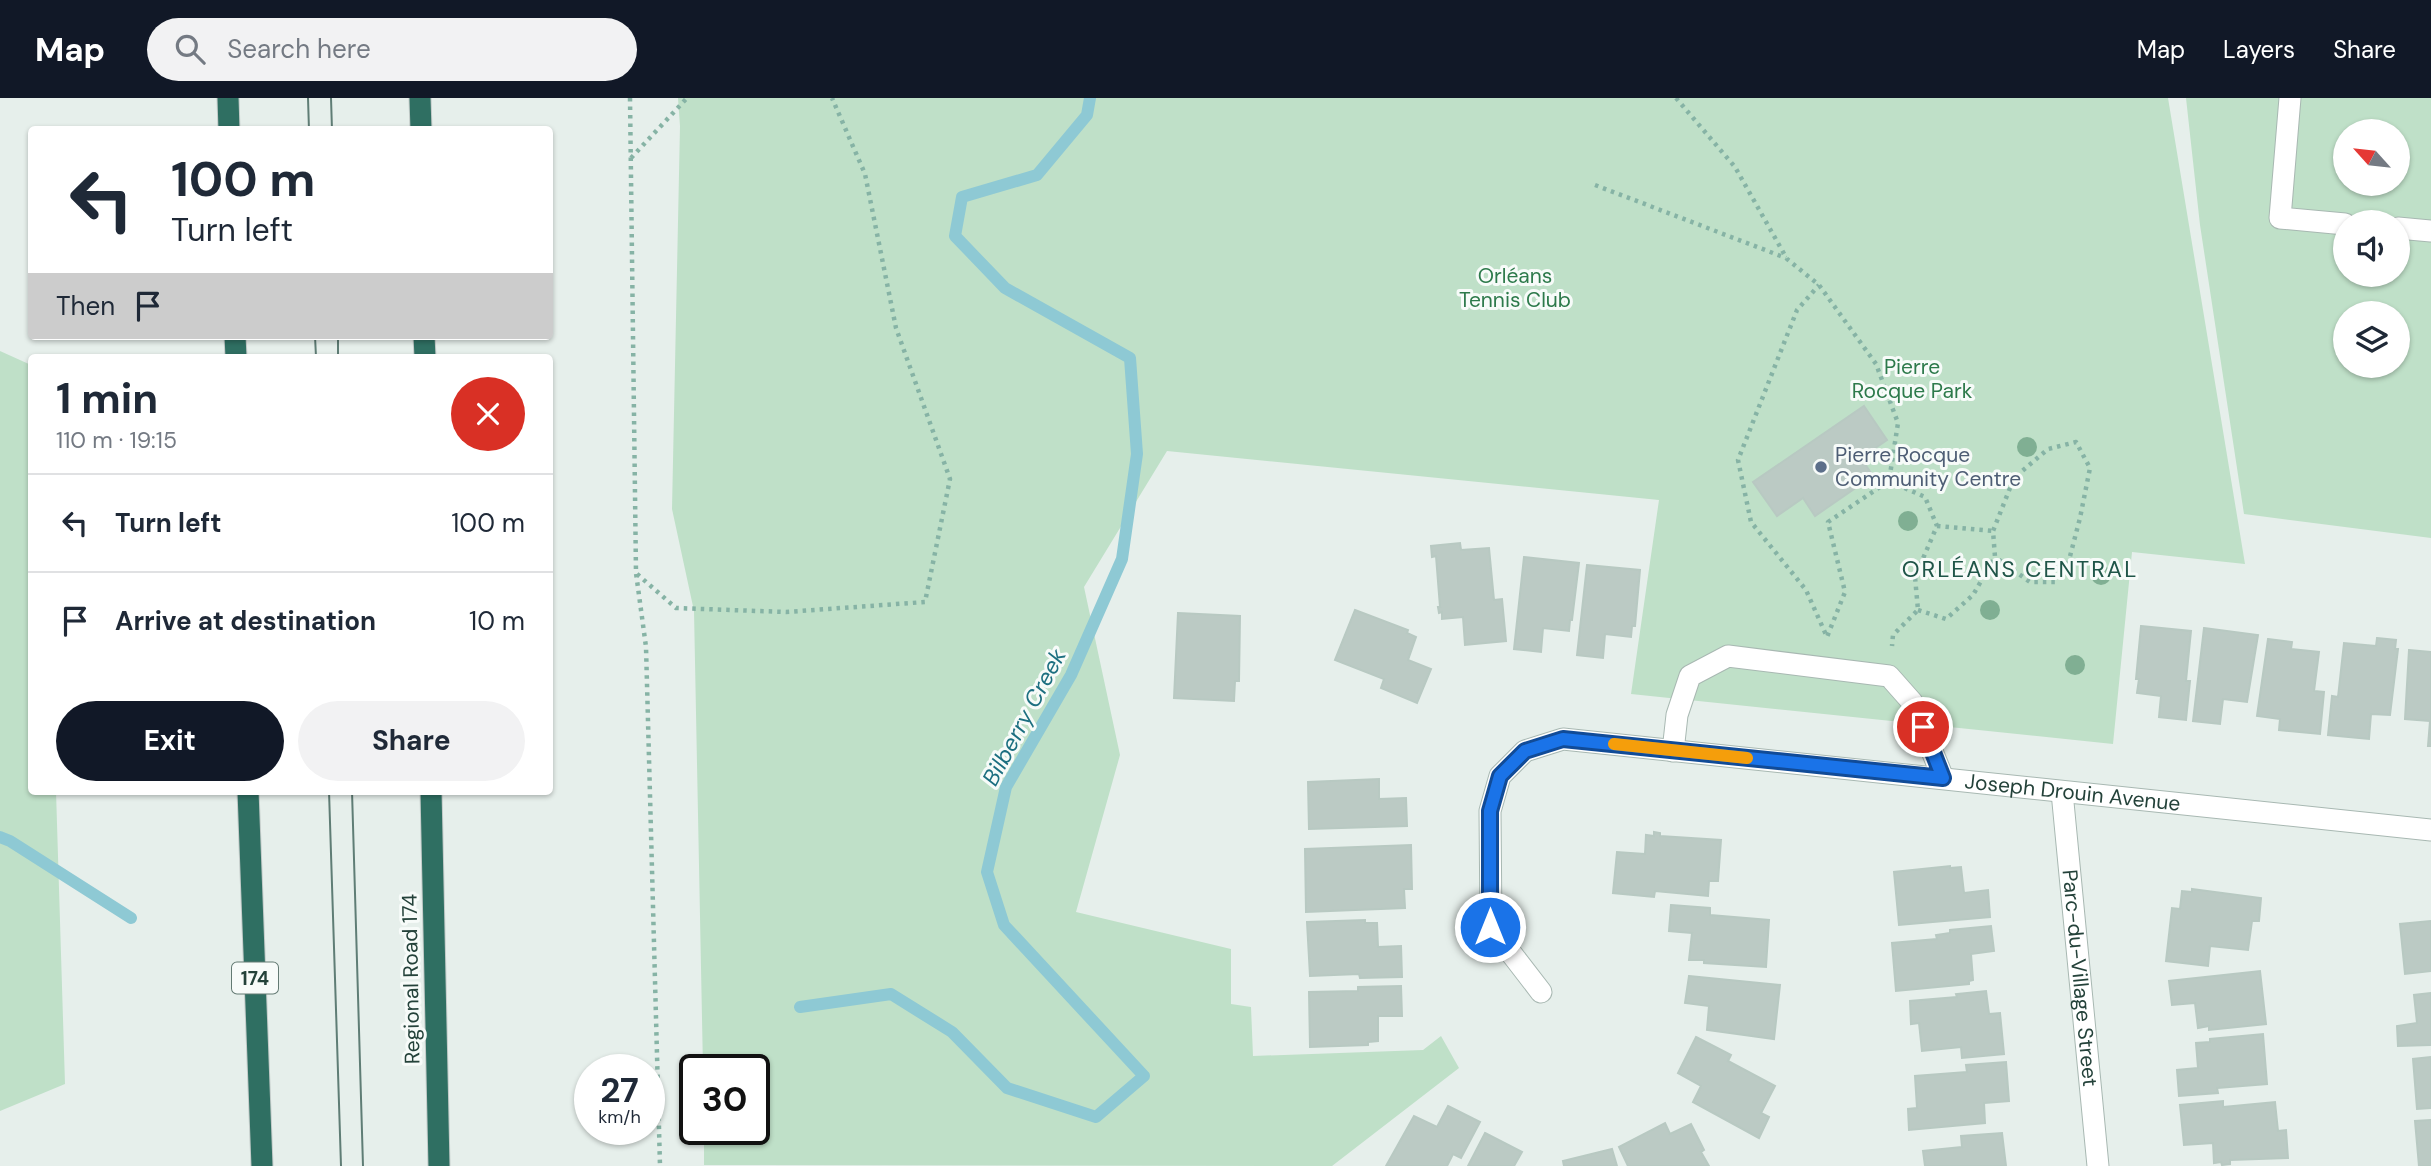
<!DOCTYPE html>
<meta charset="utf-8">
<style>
body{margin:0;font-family:"DM Sans",sans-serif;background:#f2f2f3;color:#1f2937;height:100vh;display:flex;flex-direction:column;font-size:26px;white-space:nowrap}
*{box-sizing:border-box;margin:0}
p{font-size:23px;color:#747a83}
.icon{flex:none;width:38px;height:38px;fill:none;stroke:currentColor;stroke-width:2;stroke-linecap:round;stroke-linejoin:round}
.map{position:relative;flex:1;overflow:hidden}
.details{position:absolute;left:28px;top:256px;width:525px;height:441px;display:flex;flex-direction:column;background:#fff;border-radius:7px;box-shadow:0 2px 5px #0004}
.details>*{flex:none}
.banner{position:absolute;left:28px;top:28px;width:525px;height:214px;border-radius:7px;box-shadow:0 2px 5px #0004;background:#fff;color:#1f2937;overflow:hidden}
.needle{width:46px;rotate:297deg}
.controls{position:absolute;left:2333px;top:21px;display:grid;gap:14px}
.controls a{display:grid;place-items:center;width:77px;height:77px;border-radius:50%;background:#fff;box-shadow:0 2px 5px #0004;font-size:35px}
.speed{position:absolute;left:574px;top:956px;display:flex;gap:14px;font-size:35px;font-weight:700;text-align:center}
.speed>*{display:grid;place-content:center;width:91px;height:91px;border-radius:50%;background:#fff;box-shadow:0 2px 5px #0004;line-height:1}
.speed small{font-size:18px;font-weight:400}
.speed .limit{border:4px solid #111;border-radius:10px;background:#fff;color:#111}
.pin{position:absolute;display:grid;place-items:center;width:60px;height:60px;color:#fff;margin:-30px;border:4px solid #fff;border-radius:50%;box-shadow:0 2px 7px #0007}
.me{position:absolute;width:77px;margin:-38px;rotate:0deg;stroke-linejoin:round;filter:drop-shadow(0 0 5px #0008)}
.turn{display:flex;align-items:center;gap:24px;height:147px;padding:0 28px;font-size:32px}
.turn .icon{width:91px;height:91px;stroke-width:2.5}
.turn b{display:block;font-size:49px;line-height:60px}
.then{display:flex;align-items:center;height:66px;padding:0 28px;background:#0003;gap:14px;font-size:26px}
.round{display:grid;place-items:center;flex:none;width:74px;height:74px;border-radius:37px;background:#f2f2f3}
.headline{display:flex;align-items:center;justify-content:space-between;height:119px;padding:0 28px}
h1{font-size:42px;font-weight:700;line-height:52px}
.action{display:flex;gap:14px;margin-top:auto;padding:14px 28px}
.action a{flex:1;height:80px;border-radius:42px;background:#111827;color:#fff;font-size:28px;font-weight:700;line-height:80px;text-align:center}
.action a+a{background:#f2f2f3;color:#1f2937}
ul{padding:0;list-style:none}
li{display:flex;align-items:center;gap:21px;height:98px;padding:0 28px;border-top:2px solid #e0e1e3}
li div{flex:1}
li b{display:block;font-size:26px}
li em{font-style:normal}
header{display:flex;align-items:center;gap:42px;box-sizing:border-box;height:98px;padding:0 35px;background:#111827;color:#fff}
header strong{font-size:33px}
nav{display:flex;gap:38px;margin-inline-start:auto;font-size:24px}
.search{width:490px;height:63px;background:#f2f2f3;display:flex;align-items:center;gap:18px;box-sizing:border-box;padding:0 24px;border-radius:38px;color:#747a83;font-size:26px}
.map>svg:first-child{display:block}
.green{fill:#bfe0c8;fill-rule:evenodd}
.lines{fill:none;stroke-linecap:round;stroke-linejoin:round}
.stream{stroke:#8ec9d4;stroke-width:12}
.building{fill:#bbcac4;stroke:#b8c9c2;stroke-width:2}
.lane-casing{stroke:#a8b8b2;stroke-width:23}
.street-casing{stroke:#a8b8b2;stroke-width:23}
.highway-casing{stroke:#c2cac8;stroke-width:23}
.path{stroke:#86b3a5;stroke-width:4.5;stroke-dasharray:3.5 5;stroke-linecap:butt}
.lane{stroke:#fff;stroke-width:21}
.street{stroke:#fff;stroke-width:21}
.highway{stroke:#2f6f62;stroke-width:21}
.tram{stroke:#5f7d75;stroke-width:2}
.tree{fill:#80af93}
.route-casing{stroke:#114b97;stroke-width:18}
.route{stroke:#1a73e8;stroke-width:12}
.slow{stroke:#f59e0b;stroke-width:12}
.service-dot{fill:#5c6f8a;stroke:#f7fbf9;stroke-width:2.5}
.labels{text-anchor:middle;stroke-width:6;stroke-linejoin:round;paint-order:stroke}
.shield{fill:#f7fbf9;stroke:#637a73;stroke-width:2}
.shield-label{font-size:19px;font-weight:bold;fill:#24423a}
.park-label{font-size:21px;fill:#2d7a4b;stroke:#f7fbf9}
.service-label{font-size:21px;fill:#4e5e75;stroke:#f7fbf9;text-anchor:start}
.street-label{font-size:21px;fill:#24423a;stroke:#f7fbf9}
.neighbourhood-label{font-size:23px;letter-spacing:2px;fill:#1f5548;stroke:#f7fbf9}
.water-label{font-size:23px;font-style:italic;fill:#1c6f80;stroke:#f7fbf9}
</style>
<header>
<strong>Map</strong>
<div class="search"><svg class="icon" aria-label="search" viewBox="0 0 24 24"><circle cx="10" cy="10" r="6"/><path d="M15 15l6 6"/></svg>Search here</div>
<nav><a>Map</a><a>Layers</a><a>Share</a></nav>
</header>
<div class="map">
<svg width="2431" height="1068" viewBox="0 0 2431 1068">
<rect width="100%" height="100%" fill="#e6efeb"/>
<g class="green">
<path d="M678 0H2168L2245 466 2132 454 2113 646 1631 596 1659 402 1167 353 1084 489 1120 657 1076 814 1231 851V906L1251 909 1253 958 1423 952 1441 938 1459 970 1332 1068 704 1067V1031H754V971H703L694 513 672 411 680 28Z"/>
<path d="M2186 0H2431V440L2244 416 2200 127ZM2345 33H2398V86H2345ZM2345 124H2398V177H2345ZM2345 215H2398V268H2345Z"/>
<path d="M0 253 31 267 32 693H56L65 986 0 1013Z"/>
</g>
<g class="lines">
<g class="stream">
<path d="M0 739 10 743 131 820"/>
<path d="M800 909 891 896 952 934 1007 990 1096 1019 1144 978 1004 827 987 774 1006 689 1071 577 1122 461 1137 356 1130 260 1005 190 955 138 962 99 1037 77 1087 17 1090 0"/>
</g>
</g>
<g class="building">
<path d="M1864 308 1887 342 1861 360 1873 378 1815 418 1803 400 1777 418 1753 384Z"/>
<path d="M1460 445 1461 452 1489 450 1494 502 1502 501 1506 543 1465 547 1463 519 1442 521V514L1439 515 1438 509H1440L1436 458 1432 459 1431 448Z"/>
<path d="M1524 459 1579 465 1572 522H1570L1569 533 1543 530 1541 554 1514 551Z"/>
<path d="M1587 467 1640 472 1635 528H1632L1631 539 1605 536 1603 560 1577 557Z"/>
<path d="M1355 512 1408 532 1407 535 1416 539 1408 562 1431 571 1417 605 1381 590 1384 581 1335 562Z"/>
<path d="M1178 515 1240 518 1239 583H1235L1234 603 1174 600Z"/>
<path d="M2141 528 2191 533 2186 583H2190L2186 622 2159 619 2161 598 2137 595 2139 581H2136Z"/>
<path d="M2204 530 2258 537 2247 604 2223 601 2220 626 2193 623Z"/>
<path d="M2377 540 2396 542 2395 551H2398L2390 617 2371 616 2369 641 2328 637 2332 598 2338 599 2344 545 2376 548Z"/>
<path d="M2268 541 2292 544 2291 551 2319 554 2314 593 2324 594 2320 636 2279 632 2280 621 2257 618Z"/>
<path d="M2409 552 2431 554V648H2428L2430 623 2405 621Z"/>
<path d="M1379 681V701L1406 700 1407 728 1309 731 1308 684Z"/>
<path d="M1654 734 1660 735V738L1721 742 1718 783H1709L1708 798 1655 793 1654 799 1613 795 1617 754 1645 756 1646 737 1654 738Z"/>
<path d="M1411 747 1412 791H1404L1405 810 1306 814 1305 751Z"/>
<path d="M1950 768V770L1961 769 1964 795 1988 792 1990 819 1899 827 1894 774Z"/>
<path d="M2192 791 2261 800 2259 823H2252L2248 852 2210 848 2208 868 2166 863 2172 810 2180 811 2182 793 2192 794Z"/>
<path d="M1671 807 1710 810V817L1769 822 1766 869 1704 865V862H1689L1692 835 1669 833Z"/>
<path d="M1365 822V825H1377L1378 849 1401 848 1402 879 1360 880 1359 876 1310 878 1307 824Z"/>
<path d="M2431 823V873L2405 876 2400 826Z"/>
<path d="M1991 828 1994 853 1971 856 1973 882 1969 883V886L1896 893 1892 845 1937 841 1936 837 1950 835V832Z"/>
<path d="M2260 873 2266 926 2209 932V928L2198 930 2195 905 2172 907 2169 883Z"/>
<path d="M1689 878 1780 887 1774 941 1707 932 1709 908 1685 905Z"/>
<path d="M1401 888 1402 918H1378V943L1368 944V947L1310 949 1309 894 1358 893V889Z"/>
<path d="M1986 893 1989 916 2000 915 2004 956 1962 960 1961 949 1922 953 1919 925 1911 926 1910 903 1957 899 1956 896Z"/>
<path d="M2431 895V947L2398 948 2397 928 2417 925 2414 897Z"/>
<path d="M2263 936 2267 986 2217 990 2218 995 2179 998 2177 972 2198 970 2196 945 2210 944V941Z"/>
<path d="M1696 939 1731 957 1728 963 1775 988 1761 1015 1769 1019 1759 1040 1693 1004 1701 988 1678 975Z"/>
<path d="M2431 959V1010L2417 1011 2413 961Z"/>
<path d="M2006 964 2009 1003 1984 1005 1985 1025 1909 1032 1908 1011 1917 1010 1915 978 1967 974 1966 967Z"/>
<path d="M2223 1003V1009L2275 1004 2278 1033 2286 1032 2288 1060 2230 1062V1066L2222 1067 2221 1064 2214 1065 2213 1045 2184 1047 2180 1007Z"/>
<path d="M1448 1008 1480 1024 1461 1060 1453 1056 1447 1068H1386L1414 1018 1437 1029Z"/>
<path d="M2431 1022V1068H2419L2415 1023Z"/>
<path d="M1665 1025 1670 1036 1691 1026 1704 1052 1701 1054 1709 1068H1628L1619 1049Z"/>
<path d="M1485 1035 1522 1054 1514 1068H1468Z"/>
<path d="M2002 1035 2006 1068H1925L1923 1053 1962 1049 1961 1038Z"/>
<path d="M1612 1051 1617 1068H1564L1563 1063Z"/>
</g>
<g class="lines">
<g class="lane-casing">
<g id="lane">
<path d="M2290 0 2280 120 2345 126"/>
<path d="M2398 130 2431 133"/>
<path d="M1673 653 1677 617 1690 578 1728 558 1889 578 1912 604 1943 680"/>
</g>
</g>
<g class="street-casing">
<g id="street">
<path id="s1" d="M2062 694 2098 1068"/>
<path id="s2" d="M1541 894 1491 829 1490 713 1500 678 1525 653 1563 641 2431 732"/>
</g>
</g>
<g class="highway-casing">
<g id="highway">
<path d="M228 0 229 32"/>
<path d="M420 0 421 32"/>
<path d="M235 238 236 259"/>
<path d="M424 238 425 259"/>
<path d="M248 693 262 1068"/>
<path d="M431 693 439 1068"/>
</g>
</g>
<g class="path">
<path d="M630 0 636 475 646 549 660 1068"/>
<path d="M1676 0 1735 69 1787 161 1819 187 1876 266 1898 325 1889 383 1828 424 1845 494 1827 539 1806 492 1751 424 1738 362 1797 212 1819 187"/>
<path d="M631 60 687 0"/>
<path d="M1595 87 1786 160"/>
<path d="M1889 383 1925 399 1937 428 1915 479 1918 512 1893 537 1892 548"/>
<path d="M1937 428 1993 433"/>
<path d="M637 476 676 510 786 514 925 504 950 381 896 230 865 76 832 0"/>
<path d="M1918 512 1946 521 1973 497 1995 459 1993 433 2014 380 2048 351 2076 344 2090 370 2080 420 2068 466 2055 484H2030L1995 459"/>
</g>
<use href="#lane" class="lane"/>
<use href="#street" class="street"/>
<use href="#highway" class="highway"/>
<g class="tram">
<path d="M308 0 309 32"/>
<path d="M331 0 332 32"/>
<path d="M315 238 316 259"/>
<path d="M338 238V259"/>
<path d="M329 693 341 1068"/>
<path d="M352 693 363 1068"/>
</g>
</g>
<g class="tree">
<circle cx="2027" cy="349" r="10"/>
<circle cx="1908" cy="423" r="10"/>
<circle cx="2101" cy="477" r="10"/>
<circle cx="1990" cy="512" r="10"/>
<circle cx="2075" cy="567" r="10"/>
</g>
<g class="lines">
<g class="route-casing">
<path id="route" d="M1490 829V713L1500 678 1525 653 1563 641 1943 680 1923 629"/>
</g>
<use href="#route" class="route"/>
<path class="slow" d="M1614 646 1747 660"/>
</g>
<circle class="service-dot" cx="1821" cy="369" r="7"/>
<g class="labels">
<rect class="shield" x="232" y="864.5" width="46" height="31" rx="5"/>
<g class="shield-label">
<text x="255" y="887">174</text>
</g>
<g class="park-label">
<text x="1515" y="185">Orléans<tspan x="1515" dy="24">Tennis Club</tspan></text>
<text x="1912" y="276">Pierre<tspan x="1912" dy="24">Rocque Park</tspan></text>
</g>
<g class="service-label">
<text x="1835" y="364">Pierre Rocque<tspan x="1835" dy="24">Community Centre</tspan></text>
</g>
<g class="street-label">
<text dy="7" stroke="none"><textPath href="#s2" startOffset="822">Joseph Drouin Avenue</textPath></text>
<text transform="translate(411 881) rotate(-91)" y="7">Regional Road 174</text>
<text dy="7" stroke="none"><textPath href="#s1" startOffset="187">Parc-du-Village Street</textPath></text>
</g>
<g class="neighbourhood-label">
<text x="2020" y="479">ORLÉANS CENTRAL</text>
</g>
<g class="water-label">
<text transform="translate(1024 619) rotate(-62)" y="8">Bilberry Creek</text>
</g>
</g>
</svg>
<div class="controls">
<a><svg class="needle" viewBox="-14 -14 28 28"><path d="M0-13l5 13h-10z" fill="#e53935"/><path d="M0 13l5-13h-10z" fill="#747a83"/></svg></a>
<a><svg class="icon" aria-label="sound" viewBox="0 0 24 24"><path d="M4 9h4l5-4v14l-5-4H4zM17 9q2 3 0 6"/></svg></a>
<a><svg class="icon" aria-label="layers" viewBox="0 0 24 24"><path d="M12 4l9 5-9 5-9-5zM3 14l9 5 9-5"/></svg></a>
</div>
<div class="speed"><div>27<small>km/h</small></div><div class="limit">30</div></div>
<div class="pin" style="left:1923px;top:629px;background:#d93025"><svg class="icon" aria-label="arrive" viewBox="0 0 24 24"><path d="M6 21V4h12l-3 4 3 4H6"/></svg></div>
<svg class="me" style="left:1490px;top:829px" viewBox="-20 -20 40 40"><circle r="17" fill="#1a73e8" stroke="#fff" stroke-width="3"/><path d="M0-11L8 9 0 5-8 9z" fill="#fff"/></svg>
<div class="banner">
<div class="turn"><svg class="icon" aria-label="left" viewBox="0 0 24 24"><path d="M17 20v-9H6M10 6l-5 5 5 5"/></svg><div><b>100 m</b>Turn left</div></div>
<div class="then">Then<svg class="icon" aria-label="arrive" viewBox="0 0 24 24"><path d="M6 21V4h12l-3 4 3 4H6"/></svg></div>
</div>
<section class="details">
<div class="headline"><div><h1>1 min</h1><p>110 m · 19:15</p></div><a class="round" style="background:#d93025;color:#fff"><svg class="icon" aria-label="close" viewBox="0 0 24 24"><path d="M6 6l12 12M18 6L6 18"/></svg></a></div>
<ul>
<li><svg class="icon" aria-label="left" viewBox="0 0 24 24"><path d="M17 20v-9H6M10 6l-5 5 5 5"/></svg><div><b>Turn left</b></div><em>100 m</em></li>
<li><svg class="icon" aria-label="arrive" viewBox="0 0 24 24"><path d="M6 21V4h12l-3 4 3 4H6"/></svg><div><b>Arrive at destination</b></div><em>10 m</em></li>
</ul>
<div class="action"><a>Exit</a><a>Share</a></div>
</section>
</div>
